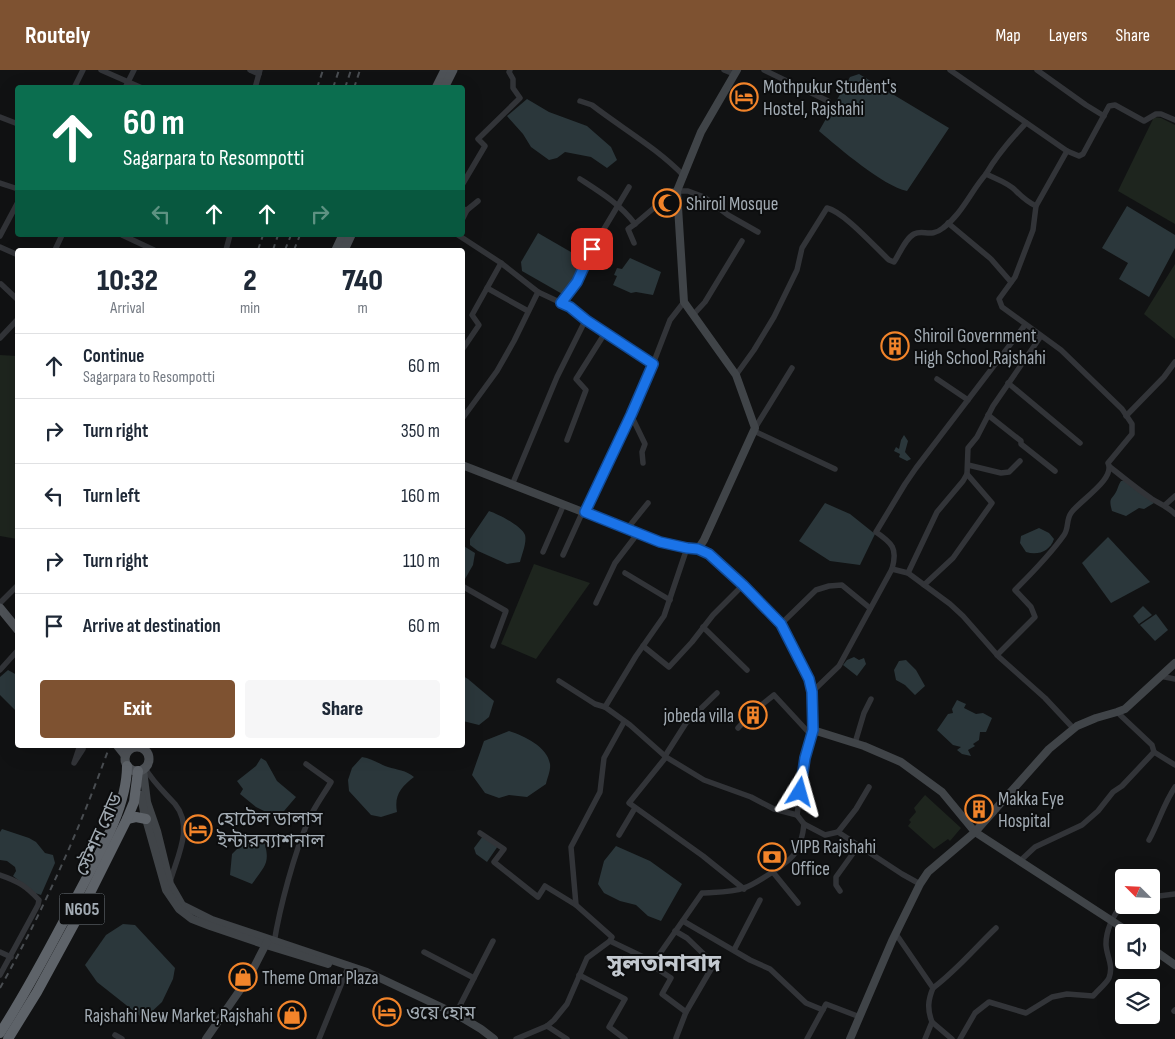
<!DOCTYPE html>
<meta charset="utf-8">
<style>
body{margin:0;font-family:"Sofia Sans Condensed","Noto Sans Bengali",sans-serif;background:#f6f6f7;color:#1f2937;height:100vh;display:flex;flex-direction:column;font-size:19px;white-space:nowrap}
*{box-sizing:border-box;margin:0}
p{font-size:16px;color:#747a83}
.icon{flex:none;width:28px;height:28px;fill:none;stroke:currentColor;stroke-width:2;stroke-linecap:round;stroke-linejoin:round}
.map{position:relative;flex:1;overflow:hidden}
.side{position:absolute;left:15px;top:178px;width:450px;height:500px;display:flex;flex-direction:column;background:#fff;border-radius:5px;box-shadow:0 5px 20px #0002}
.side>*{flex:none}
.hud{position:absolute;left:15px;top:15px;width:450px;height:152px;border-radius:5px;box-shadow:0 5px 20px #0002;background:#0b6e4f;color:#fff;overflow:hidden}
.needle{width:32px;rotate:294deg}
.controls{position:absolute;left:1115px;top:799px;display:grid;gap:10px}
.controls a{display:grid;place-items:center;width:45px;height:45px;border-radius:5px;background:#fff;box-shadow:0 5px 20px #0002;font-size:25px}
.pin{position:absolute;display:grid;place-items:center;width:42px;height:42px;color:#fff;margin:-21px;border-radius:10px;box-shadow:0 2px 8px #0006}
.me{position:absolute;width:55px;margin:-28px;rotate:8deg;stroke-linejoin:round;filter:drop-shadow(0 0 4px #0008)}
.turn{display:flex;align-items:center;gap:18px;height:105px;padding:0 25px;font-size:22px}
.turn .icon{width:65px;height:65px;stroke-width:2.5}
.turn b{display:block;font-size:35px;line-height:42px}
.lanes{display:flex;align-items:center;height:48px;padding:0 25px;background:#0003;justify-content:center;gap:25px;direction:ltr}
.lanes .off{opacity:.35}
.eta{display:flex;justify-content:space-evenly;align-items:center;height:85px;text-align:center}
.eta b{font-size:30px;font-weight:800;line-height:35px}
.action{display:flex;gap:10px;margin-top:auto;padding:10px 25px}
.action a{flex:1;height:58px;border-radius:5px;background:#7e5231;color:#fff;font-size:20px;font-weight:800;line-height:58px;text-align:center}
.action a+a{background:#f6f6f7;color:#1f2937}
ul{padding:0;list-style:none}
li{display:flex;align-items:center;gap:15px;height:65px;padding:0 25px;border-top:1px solid #e0e1e3}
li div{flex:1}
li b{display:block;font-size:19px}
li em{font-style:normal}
header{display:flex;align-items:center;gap:30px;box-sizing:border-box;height:70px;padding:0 25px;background:#7e5231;color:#fff}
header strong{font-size:24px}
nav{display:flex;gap:28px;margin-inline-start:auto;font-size:18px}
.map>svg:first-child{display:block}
.green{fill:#1e251e}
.water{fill:#2b373b}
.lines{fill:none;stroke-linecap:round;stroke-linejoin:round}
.street{stroke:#323438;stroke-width:5.5}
.secondary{stroke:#404448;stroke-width:8}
.primary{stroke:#4e5257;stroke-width:9}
.highway{stroke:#5e6369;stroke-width:10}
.rail{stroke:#494d51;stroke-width:2;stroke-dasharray:6 5;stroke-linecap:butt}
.route-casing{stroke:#114b97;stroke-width:12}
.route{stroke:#1a73e8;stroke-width:9}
.labels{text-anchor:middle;stroke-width:4;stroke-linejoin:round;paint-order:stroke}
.shield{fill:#0c0d0e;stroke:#757c82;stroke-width:1}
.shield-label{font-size:18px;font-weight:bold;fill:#a2abb3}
.poi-label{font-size:19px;fill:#a2abb3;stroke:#0c0d0e;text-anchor:start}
.street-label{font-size:19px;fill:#a2abb3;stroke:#0c0d0e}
.district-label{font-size:24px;font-weight:bold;fill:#c3c9d0;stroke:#0c0d0e}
</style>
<header>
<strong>Routely</strong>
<nav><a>Map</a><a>Layers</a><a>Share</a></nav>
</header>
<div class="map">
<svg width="1175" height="969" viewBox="0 0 1175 969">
<rect width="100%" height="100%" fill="#111213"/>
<g class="green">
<path d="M1154 47 1161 48 1175 55V154L1118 121Z"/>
<path d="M1175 194V269L1144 244Z"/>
<path d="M0 285 17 286V469L0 466Z"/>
<path d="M534 494 590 513 536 589 501 574Z"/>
<path d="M925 725 961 758 950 771 948 769 934 779 908 756 911 752 909 750 916 742 914 738Z"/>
</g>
<g class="water">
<path d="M859 4 949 58 907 121C883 116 839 78 819 61L850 7Z"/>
<path d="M527 29 549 42 587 56 611 77 617 90 607 98 591 87 565 82 557 88 549 90 531 77 523 64 507 46Z"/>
<path d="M1127 136 1175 165V178L1149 227 1119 209 1128 193 1102 178Z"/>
<path d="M538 163 583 189C582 202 575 218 564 225L522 201 521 192Z"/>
<path d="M630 188 661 202 653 225 636 222 631 223 613 215 617 206 614 205 617 198 622 199Z"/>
<path d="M904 365 908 371 905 382 911 389 907 391 899 387 900 384 894 381 896 377 899 379 901 370Z"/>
<path d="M1121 411H1125L1154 433 1144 439 1139 438 1126 446 1112 441C1108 426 1112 431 1117 420 1118 417 1119 414 1121 411Z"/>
<path d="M825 433 850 444 875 464 860 495 830 491 799 471Z"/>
<path d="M489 441C498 444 522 456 525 465 527 472 522 484 520 492L507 494 478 481 470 475V469Z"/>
<path d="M1039 458 1049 463 1054 469C1050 481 1038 486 1026 482L1020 473 1021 466Z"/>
<path d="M1108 467 1150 512 1111 533 1082 493Z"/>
<path d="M462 475 475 483 473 495 465 509 463 507Z"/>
<path d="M1143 536 1152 545 1139 554 1133 546Z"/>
<path d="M1156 544 1168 560 1155 571 1140 555Z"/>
<path d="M854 587 859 590 864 588 866 594 857 606 843 595 847 590Z"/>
<path d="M906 590 916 600 925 616 915 625 905 615 896 610 894 600 899 591Z"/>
<path d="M8 600 17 605V642L0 625V607Z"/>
<path d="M463 606 468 609 494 631 489 647 479 655 463 651Z"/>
<path d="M957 630 966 634 964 638 976 644 983 643 992 648 986 662H980L979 670 973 674 975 676 968 680 971 686 962 684 957 680 961 677 953 675 937 660 948 644 953 643 952 639Z"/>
<path d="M509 661C524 666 547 676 550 694 551 700 547 709 546 714L527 727 509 725 499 728 485 723 472 705 484 671Z"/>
<path d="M362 687C371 688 379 694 388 697 397 700 406 700 414 707 401 717 394 725 397 742L381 747 371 745 349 721 348 710 352 698Z"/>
<path d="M261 688 266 691 277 711 296 727 278 748 256 737 240 724 243 719 237 711 256 696Z"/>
<path d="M2 759 29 768 36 772 45 783 53 785 55 793 41 825 35 823 13 806 16 801 15 797 7 791 0 790V762Z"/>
<path d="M483 766 498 776 487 792 476 784 474 778Z"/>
<path d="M263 768C271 793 266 794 252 814L230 805 232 784 239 777 243 770Z"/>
<path d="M616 776 650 791 682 814 661 851 648 846 636 835 620 831 604 823 598 814 604 791Z"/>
<path d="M123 854 135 855 175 898 173 909 162 932 147 946H140L97 912 85 895 106 865Z"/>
</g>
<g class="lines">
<g class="street">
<path d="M101 0 142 18"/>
<path d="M250 0 259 4"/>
<path d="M724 0 734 4"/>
<path d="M764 0 828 31"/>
<path d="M950 0 1067 81 1079 86 1083 84 1109 36 1115 35 1144 51 1156 44H1161L1175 50"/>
<path d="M1037 0 1086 35 1104 46"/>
<path d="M74 18 83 0"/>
<path d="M125 18 134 0"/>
<path d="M255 18 260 0"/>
<path d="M580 31 592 35C623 59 657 78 684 106"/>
<path d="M0 47 18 54"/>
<path d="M986 104C997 85 1011 69 1026 53"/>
<path d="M580 109C600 122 620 134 635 154L655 137 665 121H688L704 127 728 145 758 162"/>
<path d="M0 113 18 119"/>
<path d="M462 115 485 76 478 69 520 28 513 18V9L509 2 510 0"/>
<path d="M462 139 467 140 478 131"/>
<path d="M462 150 467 140"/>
<path d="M948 153 991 189 1011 212"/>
<path d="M122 165 154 180"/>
<path d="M458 165 501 193 538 222 514 271 497 301 462 349"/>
<path d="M0 166 18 132"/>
<path d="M634 173 628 159 635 154"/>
<path d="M0 177 18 185"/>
<path d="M55 180 62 165"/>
<path d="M226 180 230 165"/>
<path d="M1 214 18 230"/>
<path d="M487 218 528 241"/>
<path d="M538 222 570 237 586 249 653 294 670 250 684 232"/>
<path d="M561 233 577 212 592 179 629 117"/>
<path d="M693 245 705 232 742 171"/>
<path d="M1025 255 916 398 905 414 876 462C892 473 898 478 892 499L908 503 950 534 963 546 999 587 1045 628 1074 659"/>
<path d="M0 268 18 249"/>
<path d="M462 280 479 255 472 245 501 193"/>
<path d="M736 305 754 280 774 247 797 200 802 178 827 138C844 142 875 177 889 190L894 192C900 183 905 169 914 164 923 159 931 168 943 158 962 144 971 121 986 104 996 109 1009 113 1016 121 1022 127 1027 132 1036 136"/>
<path d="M937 309 968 330"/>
<path d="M1008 313 1080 373"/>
<path d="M631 345 645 374 642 382 643 393"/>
<path d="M988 345 1021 371V374L1055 401"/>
<path d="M1126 346 1164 307 1175 292"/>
<path d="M755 358 792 298"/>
<path d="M754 361 835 399"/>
<path d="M567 370 586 320 576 309 605 263"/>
<path d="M968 395 1001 403 1009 402 1020 391"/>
<path d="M1110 397C1124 408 1137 419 1152 429 1160 434 1168 437 1175 444"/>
<path d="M512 415 557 307 586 249"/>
<path d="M1165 435 1175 426"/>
<path d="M585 442 631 345 653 294"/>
<path d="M627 459 648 433"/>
<path d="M687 478 664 546 636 586 605 637 630 655 666 687 704 710 751 727 774 739 797 745"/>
<path d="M543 482 564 434"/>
<path d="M563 485 583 441"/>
<path d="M625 503 670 530"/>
<path d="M908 503 937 442 963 411 967 404 968 378 977 367 993 336 1041 266"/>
<path d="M924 515 953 488 992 433 967 404"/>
<path d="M462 516 506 541 493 576"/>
<path d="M0 533 18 515"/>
<path d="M596 533 615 493 638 463"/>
<path d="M781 554 816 520 829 516 842 515 870 538"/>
<path d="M703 557 747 600"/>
<path d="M643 576 669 597 692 572 713 545 743 515"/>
<path d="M997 585 1035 547 1031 537 1015 520C1032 503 1050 485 1064 465 1069 458 1066 450 1071 443 1079 431 1116 409 1108 393L1132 364V354L1122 339 1061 280 1002 237 999 229 1015 207 1033 160 1036 136 1067 81"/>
<path d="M0 600 18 580"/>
<path d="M1160 606 1175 609"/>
<path d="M559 611 595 634 605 637"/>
<path d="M812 622 839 596 892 499"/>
<path d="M738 658 754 641 774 625 811 665"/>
<path d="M855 673 864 643 871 629"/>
<path d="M80 675 74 693 83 679"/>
<path d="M1154 682 1175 695"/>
<path d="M665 686 686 653 717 623"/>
<path d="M666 687 629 733 703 786 744 819"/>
<path d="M145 698C153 712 164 722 175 734 194 757 177 787 170 812"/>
<path d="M804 754 797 745 805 688 812 663"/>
<path d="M838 762 856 739 869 717"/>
<path d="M480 763 504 779 494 792 538 827 545 816 576 835"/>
<path d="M619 765 635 738"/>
<path d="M1149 770C1159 752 1163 735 1175 717"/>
<path d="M1020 791 1035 777 1082 755 1098 741 1113 722 1122 716 1154 682 1152 675 1117 642"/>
<path d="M772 801 798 833"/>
<path d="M0 805C18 811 26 816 39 830L38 835 0 905"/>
<path d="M840 821 836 815V807L859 775"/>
<path d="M1151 827 1175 824"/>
<path d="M683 851 750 890 770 899 806 933 823 940"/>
<path d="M675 861 687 868 714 894 686 942 676 968"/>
<path d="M896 864 933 918C928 930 927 939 932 952L925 969"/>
<path d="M610 871 612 867 576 835 571 777 600 722 604 688 624 652"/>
<path d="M274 873C280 836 294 784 309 749 315 736 324 724 331 712L306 694"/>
<path d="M734 880 760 830"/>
<path d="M0 882 11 887"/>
<path d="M424 882 474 908"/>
<path d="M654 892 656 898 671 908 662 924 686 942"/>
<path d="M579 905 625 929 609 957 625 969"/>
<path d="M933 918C956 901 975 878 996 858"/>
<path d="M1174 941 1175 940"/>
<path d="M454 947 493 871"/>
<path d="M932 952 952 969"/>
<path d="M547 956 567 969"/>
<path d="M115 965 122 969"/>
<path d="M319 969 347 900"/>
<path d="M516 969 547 956 554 950 567 934 587 888 610 871 654 892 702 823C715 822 731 823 744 818 754 815 790 792 795 783 801 774 803 765 804 754L825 765 838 762 902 804 920 814"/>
<path d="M807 969 826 934 860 947"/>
<path d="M960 969 975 943 989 932 1026 943 1052 927 1067 924 1093 926C1097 921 1106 914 1109 908 1114 895 1106 885 1106 874 1106 859 1115 843 1124 832"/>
</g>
<g class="secondary">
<path d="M462 395 660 472 687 478 698 479 709 484 743 515 781 554 809 609 812 622 813 660 864 676 901 692 942 722 975 762 1129 862"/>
<path d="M698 479 704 470 755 358 736 305 684 232 677 121 701 62 737 0"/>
<path d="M143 700 147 732 157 761 170 814 182 835 212 850 367 902 456 944 481 959 494 969"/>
<path d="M141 725 144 742 166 820 179 839 192 849 210 856 266 875 328 894"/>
<path d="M1151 878 1175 895"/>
<path d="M206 969 249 907 267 872"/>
<path d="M850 969 892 871 920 814 928 802 975 762 1049 679 1077 656 1096 648 1117 642 1125 639 1175 593"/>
</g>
<g class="primary">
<path d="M436 18 445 0"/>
<path d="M444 18 453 0"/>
<path d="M336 180 343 165"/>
<path d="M344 180 351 165"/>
<path d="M0 538 18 560"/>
<path d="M117 675 125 685"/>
<circle cx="137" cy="689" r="12"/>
</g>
<g class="highway">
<path d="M127 749 136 747 146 749"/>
<path d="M0 963C28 920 51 875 75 830 95 791 127 740 127 696"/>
<path d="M8 969 37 922 80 843 127 749 134 732 138 701"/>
</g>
<g class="rail">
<path d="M317 18 323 0"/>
<path d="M333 18 339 0"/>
<path d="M345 18 351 0"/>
<path d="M354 18 360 0"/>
<path d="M258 180 263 165"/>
<path d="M273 180 278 165"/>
<path d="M285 180 291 165"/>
<path d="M294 180 300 165"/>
<path d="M0 918C43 841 80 759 110 675"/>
</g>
</g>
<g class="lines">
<g class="route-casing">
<path id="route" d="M592 179 577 212 561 233 570 237 586 250 653 294 631 345 585 442 660 472 687 478 698 479 709 484 743 515 781 554 809 609 812 622 813 660 805 688 800 722"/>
</g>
<use href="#route" class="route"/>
</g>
<defs>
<g id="hotel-ring" transform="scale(1.4375)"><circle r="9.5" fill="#0c0d0e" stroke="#f2842a" stroke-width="1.5"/><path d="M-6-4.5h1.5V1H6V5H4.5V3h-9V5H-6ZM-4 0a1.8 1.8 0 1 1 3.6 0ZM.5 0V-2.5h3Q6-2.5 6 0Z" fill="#f2842a"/></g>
<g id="mosque-ring" transform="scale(1.4375)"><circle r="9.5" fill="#0c0d0e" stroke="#f2842a" stroke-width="1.5"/><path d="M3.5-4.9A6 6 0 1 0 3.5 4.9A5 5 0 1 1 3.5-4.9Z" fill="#f2842a"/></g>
<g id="building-ring" transform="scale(1.4375)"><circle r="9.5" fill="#0c0d0e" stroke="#f2842a" stroke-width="1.5"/><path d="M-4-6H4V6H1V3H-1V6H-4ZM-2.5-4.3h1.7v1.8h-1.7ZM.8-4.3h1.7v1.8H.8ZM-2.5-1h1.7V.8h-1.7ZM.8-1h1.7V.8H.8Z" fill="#f2842a"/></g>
<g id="bank-ring" transform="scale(1.4375)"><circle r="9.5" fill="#0c0d0e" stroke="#f2842a" stroke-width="1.5"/><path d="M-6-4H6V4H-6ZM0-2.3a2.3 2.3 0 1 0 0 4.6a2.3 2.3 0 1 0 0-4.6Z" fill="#f2842a"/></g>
<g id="shop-ring" transform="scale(1.4375)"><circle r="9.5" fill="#0c0d0e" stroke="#f2842a" stroke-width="1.5"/><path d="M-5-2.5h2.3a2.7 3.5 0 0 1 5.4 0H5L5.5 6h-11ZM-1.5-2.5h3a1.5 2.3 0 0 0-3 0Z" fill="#f2842a"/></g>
</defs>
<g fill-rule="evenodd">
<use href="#hotel-ring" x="744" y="27"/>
<use href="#mosque-ring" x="667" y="133"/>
<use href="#building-ring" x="895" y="276"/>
<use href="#building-ring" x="753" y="645"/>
<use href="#building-ring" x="979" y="739"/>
<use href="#hotel-ring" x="198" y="759"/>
<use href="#bank-ring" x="772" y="787"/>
<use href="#shop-ring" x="243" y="907"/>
<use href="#hotel-ring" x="387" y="942"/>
<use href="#shop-ring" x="292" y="945"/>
</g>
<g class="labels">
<rect class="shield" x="59.5" y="823.5" width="45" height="31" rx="4"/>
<g class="shield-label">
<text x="82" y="845">N605</text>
</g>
<g class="poi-label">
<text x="763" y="23">Mothpukur Student's<tspan x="763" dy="22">Hostel, Rajshahi</tspan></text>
<text x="686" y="140">Shiroil Mosque</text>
<text x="914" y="272">Shiroil Government<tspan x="914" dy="22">High School,Rajshahi</tspan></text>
<text x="734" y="652" text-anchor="end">jobeda villa</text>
<text x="998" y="735">Makka Eye<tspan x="998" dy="22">Hospital</tspan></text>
<text x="217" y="755">হোটেল ডালাস<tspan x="217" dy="22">ইন্টারন্যাশনাল</tspan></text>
<text x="791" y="783">VIPB Rajshahi<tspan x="791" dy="22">Office</tspan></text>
<text x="262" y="914">Theme Omar Plaza</text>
<text x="406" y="949">ওয়ে হোম</text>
<text x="273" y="952" text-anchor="end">Rajshahi New Market,Rajshahi</text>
</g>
<g class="street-label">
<text transform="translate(98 764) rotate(-66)" y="7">স্টেশন রোড</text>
</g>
<g class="district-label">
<text x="664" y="901">সুলতানাবাদ</text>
</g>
</g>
</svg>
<div class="controls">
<a><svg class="needle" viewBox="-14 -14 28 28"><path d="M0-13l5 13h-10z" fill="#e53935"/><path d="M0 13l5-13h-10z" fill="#747a83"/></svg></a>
<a><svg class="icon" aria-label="sound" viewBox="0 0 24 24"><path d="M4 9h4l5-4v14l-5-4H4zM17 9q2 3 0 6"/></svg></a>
<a><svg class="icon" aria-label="layers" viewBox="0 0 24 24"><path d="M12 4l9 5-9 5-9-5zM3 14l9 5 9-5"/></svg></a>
</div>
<div class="pin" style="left:592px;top:179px;background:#d93025"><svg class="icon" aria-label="arrive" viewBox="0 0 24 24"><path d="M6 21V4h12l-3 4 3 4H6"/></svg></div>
<svg class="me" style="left:800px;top:722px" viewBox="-20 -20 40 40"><path d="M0-17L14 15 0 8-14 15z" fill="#1a73e8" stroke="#fff" stroke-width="4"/></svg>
<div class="hud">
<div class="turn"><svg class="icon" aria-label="ahead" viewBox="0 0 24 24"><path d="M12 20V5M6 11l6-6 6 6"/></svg><div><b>60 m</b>Sagarpara to Resompotti</div></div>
<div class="lanes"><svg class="icon off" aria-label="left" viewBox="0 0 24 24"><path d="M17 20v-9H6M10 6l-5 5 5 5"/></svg><svg class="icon" aria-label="ahead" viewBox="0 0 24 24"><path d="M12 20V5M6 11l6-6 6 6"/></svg><svg class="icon" aria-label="ahead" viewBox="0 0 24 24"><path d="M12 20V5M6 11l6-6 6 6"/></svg><svg class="icon off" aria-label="right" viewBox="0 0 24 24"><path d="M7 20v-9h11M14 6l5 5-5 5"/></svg></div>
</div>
<section class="side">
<div class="eta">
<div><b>10:32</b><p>Arrival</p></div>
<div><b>2</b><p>min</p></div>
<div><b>740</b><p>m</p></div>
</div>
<ul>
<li><svg class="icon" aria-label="ahead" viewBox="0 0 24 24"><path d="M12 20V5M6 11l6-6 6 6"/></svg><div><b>Continue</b><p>Sagarpara to Resompotti</p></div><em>60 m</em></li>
<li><svg class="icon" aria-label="right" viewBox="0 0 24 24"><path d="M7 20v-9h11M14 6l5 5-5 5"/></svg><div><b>Turn right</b></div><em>350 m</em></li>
<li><svg class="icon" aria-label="left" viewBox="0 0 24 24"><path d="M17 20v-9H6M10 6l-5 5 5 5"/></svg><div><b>Turn left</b></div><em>160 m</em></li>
<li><svg class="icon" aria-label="right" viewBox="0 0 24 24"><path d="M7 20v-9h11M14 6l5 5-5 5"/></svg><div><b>Turn right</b></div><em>110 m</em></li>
<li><svg class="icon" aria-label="arrive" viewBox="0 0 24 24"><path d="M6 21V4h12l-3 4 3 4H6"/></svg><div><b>Arrive at destination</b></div><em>60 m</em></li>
</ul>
<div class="action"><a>Exit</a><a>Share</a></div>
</section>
</div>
